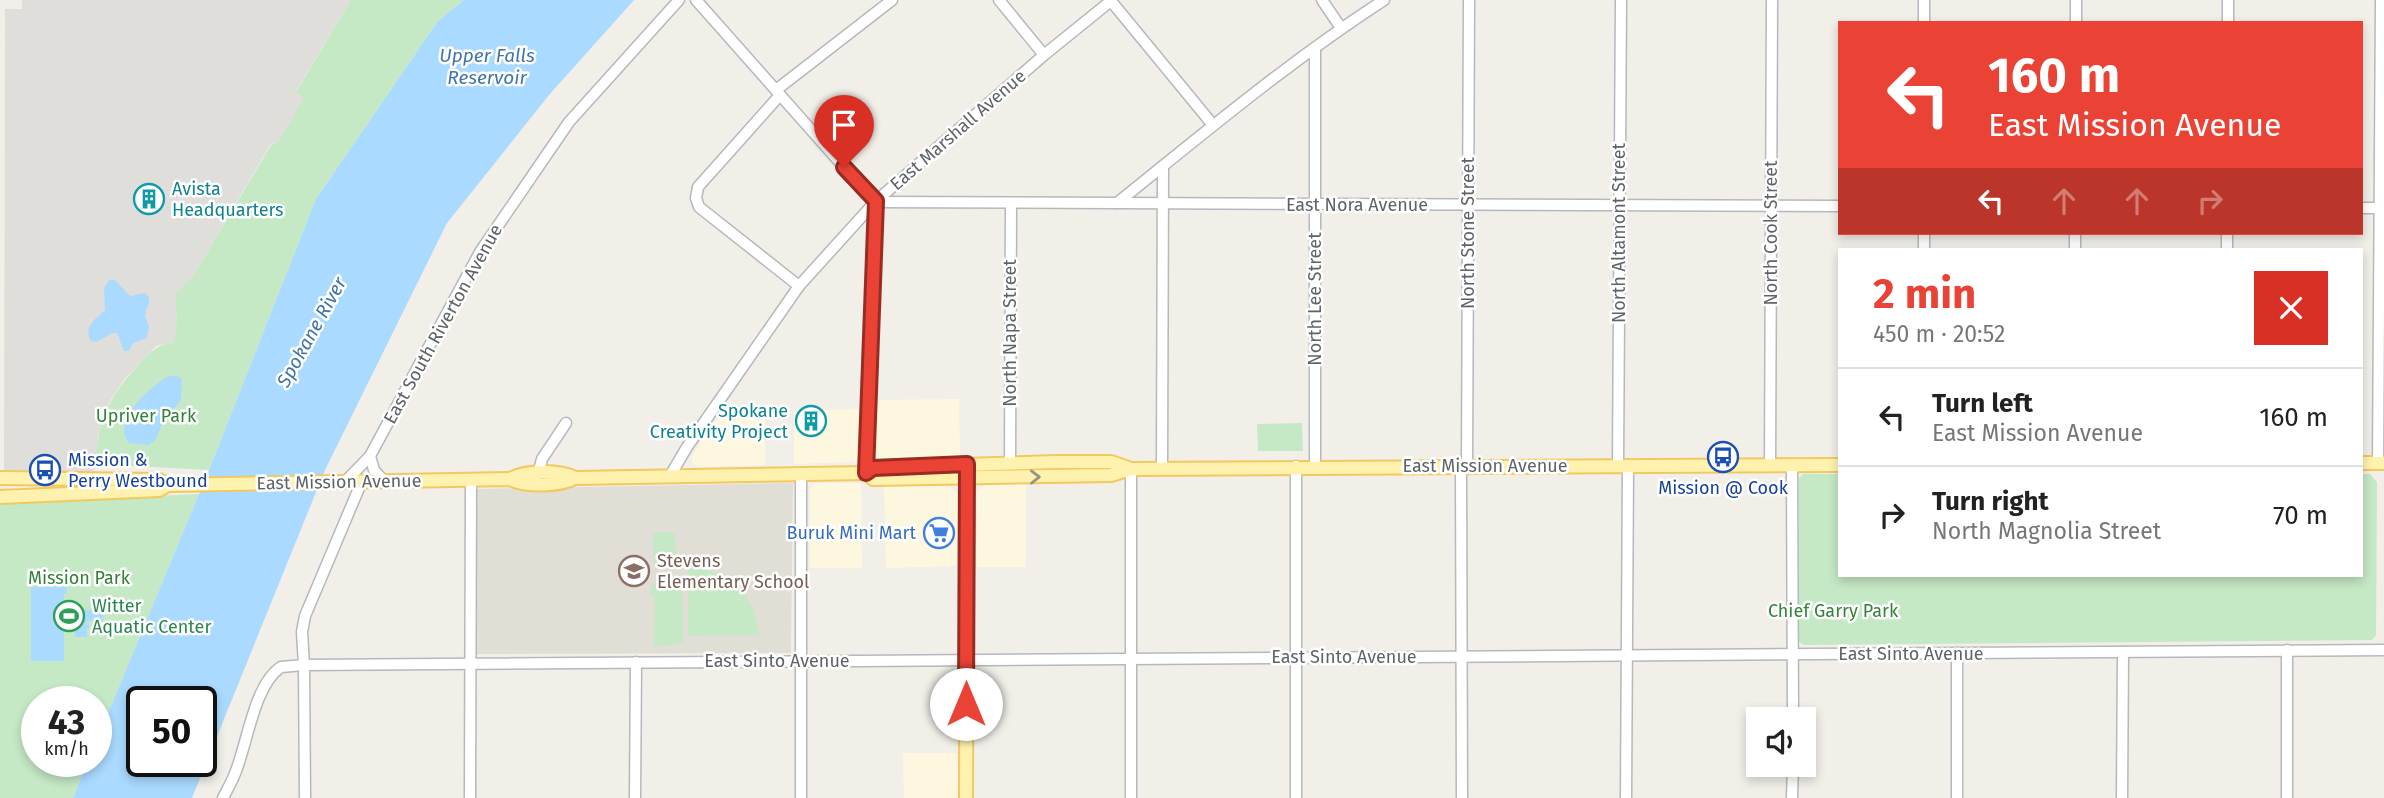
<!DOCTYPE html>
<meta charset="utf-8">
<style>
body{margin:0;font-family:"Fira Sans",sans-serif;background:#f2f2f2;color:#222;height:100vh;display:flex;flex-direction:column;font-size:26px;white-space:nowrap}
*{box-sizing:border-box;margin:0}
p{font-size:23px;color:#767676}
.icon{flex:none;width:38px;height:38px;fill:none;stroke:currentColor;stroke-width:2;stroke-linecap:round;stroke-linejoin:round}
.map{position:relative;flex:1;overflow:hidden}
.panel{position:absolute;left:1838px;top:248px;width:525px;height:329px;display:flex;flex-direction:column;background:#fff;border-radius:0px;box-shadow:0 4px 10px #0003}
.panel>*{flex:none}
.banner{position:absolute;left:1838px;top:21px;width:525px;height:214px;border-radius:0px;box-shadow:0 4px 10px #0003;background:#ea4335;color:#fff;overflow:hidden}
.tools{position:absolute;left:1746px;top:707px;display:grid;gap:14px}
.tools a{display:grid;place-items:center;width:70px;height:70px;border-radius:0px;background:#fff;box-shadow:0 4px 10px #0003;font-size:35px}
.speed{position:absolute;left:21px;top:686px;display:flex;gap:14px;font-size:35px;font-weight:700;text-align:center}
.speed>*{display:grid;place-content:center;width:91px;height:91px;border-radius:50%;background:#fff;box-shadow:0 4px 10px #0003;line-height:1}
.speed small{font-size:18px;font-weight:400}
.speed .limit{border:4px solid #111;border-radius:10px;background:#fff;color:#111}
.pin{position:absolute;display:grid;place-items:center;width:60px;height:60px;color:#fff;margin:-72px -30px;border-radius:50% 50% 50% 0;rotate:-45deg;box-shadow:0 0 7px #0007}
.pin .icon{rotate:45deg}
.me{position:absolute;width:77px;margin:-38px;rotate:0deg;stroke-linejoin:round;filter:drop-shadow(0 0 5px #0008)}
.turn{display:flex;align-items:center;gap:24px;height:147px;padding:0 35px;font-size:32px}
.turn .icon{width:91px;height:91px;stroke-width:2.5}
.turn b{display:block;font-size:49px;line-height:60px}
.lanes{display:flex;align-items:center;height:66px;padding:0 35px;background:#0003;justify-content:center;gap:35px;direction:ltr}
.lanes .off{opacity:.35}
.round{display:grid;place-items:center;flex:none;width:74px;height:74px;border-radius:0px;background:#f2f2f2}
.summary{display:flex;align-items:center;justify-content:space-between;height:119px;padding:0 35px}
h1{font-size:42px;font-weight:700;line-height:52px;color:#ea4335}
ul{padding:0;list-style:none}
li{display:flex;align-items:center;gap:21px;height:98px;padding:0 35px;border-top:2px solid #e0e0e0}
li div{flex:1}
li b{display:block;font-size:26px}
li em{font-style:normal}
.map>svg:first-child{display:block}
.commercial{fill:#fef7e0}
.industrial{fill:#e0deda}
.education{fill:#e1ded6}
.green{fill:#c5e8c5}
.water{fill:#aadaff;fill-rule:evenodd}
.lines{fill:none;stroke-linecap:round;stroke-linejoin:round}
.minor-casing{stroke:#b5b8bc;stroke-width:13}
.major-casing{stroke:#f2c960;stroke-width:16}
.minor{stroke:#fff;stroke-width:10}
.major{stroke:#fff2af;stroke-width:12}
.oneway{stroke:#979581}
.route-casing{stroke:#982c22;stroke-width:18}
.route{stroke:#ea4335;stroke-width:12}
.labels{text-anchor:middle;stroke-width:5;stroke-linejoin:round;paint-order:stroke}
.street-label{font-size:18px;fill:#5f6368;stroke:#fff}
.culture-label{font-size:18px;fill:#0d838f;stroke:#fff;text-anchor:start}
.park-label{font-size:18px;fill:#348238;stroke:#fff}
.transit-label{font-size:18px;fill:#164399;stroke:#fff;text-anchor:start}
.shop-label{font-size:18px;fill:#366cbe;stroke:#fff;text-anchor:end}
.education-label{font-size:18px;fill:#785e54;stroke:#fff;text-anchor:start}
.leisure-label{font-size:18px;fill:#27864d;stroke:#fff;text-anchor:start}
.water-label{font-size:19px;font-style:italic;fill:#4174aa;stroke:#fff}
</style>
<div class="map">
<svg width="2384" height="798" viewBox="0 0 2384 798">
<rect width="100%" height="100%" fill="#f1efe8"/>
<g class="commercial">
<path d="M959 399 960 458 884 462 877 459 874 452 875 400Z"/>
<path d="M862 409 859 459 852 462 794 464V411Z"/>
<path d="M765 410V465L697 467 692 463V456L721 413Z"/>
<path d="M814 483H861L862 568H810V489Z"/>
<path d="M1026 483V567H976L977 491 986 485Z"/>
<path d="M884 484 945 485 956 491 958 497 957 566 886 568Z"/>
<path d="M903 753H958L959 798H904Z"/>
</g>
<path class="industrial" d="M22 0H351L296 91 305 98 279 141 270 145 193 276 176 294 177 317 174 342 156 346 123 381 110 401 98 435 95 469 90 473H4L5 9H22Z"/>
<path class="education" d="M793 483 791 653 476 654 477 489Z"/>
<g class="green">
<path d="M351 0H464L438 21 316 199 209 470 96 464C96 425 109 397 135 369 150 353 152 347 174 342L177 317 175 294 193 276 271 145 279 141 304 98 296 92Z"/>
<path d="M1302 423 1303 451H1258L1257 424Z"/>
<path d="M1803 474H1839V576H2361V474H2370L2377 482 2376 635 2372 640 1804 645 1799 642 1798 638 1799 478Z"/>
<path d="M199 494 96 742V702H37V761H88L73 798H0V503Z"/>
<path d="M653 532H675L676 564 654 565Z"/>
<path d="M688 568C730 569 755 595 759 635L688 636Z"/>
<path d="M682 583 683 643 654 647 655 595H651V585Z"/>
</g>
<g class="water">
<path d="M464 0H634L549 95 447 223 325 470 192 798H73L88 761H96V742L209 470 316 199 438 21ZM142 702H201V761H142Z"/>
<path d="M109 280H115L130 296 144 293C155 300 146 306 145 316L149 327 147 338 133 343 129 351H124L117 333H113L96 342 91 341C83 326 95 320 105 310L104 288Z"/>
<path d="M169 376H178L182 380 181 399 161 427 155 441 148 445 129 443C111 420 151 386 169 376Z"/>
<path d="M31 587H67V593L64 594V661H31Z"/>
<path d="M75 610H103V621H87V625H89V628H87V637H75Z"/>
</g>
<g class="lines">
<g class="minor-casing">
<g id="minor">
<path d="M696 0 875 202 866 473"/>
<path d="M999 0 1044 55"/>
<path d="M1322 0 1341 28"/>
<path d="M1111 1 1213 125"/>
<path d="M1924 23V0"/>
<path d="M2076 23V0"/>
<path d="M2228 23V0"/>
<path d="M1315 48V466"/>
<path d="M776 90 892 0"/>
<path d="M780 95 698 187 696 198 699 207 799 286"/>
<path d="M875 202 1839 206"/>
<path d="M1117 203C1204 133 1290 61 1384 0"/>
<path d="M2361 208H2379"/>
<path d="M1924 250V233"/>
<path d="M2075 250V233"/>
<path d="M2227 250V233"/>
<path d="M370 456 374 470 384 481"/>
<path d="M1010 463 1011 203"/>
<path d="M2378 463 2381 0"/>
<path d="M1618 465 1621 0"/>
<path d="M1770 465 1772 0"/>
<path d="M1792 465 1793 719"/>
<path d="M1296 466V798"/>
<path d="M1461 466 1462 798"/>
<path d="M1467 466 1469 0"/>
<path d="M1162 468 1163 167"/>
<path d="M538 474 542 459 566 423"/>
<path d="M670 476 687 447 799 286 875 202 1044 55 1112 0"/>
<path d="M345 482 370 456 480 252 569 122 679 0"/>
<path d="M2287 650V798"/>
<path d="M223 798C228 788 234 778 237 768 248 739 255 684 281 667L304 665 302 632 305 616 362 481"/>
<path d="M305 798 304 665 2384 650"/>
<path d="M470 798 471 480"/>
<path d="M635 798 636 662"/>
<path d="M801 798V473"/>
<path d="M1131 798V469"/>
<path d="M1626 798 1628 465"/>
<path d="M1792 798 1793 765"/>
<path d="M1957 798V653"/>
<path d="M2122 798 2123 652"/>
</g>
</g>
<g class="major-casing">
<g id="major">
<path d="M2361 463H2384"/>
<path d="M866 473 873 479 1111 475 1131 469"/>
<path d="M0 478 159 480 168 485 510 479C526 487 559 486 575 478L866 473 873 468 1057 462H1111L1131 469 1839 465"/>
<path d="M510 479C526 470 559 470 575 478"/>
<path d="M0 497 159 490 168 485"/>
<path d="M966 798 967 464"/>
</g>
</g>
<use href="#minor" class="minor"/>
<use href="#major" class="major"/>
</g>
<defs><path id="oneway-chevron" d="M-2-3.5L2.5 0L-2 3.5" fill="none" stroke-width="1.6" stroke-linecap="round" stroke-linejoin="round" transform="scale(1.75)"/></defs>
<use class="oneway" href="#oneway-chevron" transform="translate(1035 477) rotate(-1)"/>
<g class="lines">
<g class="route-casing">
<path id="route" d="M844 167 876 201 866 473 873 468 967 464 966 704"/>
</g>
<use href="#route" class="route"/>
</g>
<defs>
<g id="building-ring" transform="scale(1.575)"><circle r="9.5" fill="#fff" stroke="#0f9aa8" stroke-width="1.5"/><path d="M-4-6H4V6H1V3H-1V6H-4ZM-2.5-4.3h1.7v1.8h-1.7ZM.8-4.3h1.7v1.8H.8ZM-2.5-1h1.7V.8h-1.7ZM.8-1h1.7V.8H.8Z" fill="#0f9aa8"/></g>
<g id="bus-ring" transform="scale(1.575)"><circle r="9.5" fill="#fff" stroke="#1a4fb4" stroke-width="1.5"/><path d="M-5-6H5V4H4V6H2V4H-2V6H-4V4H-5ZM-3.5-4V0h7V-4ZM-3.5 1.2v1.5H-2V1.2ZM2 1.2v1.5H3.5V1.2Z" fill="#1a4fb4"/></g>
<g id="supermarket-ring" transform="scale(1.575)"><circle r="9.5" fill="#fff" stroke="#3f7fe0" stroke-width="1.5"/><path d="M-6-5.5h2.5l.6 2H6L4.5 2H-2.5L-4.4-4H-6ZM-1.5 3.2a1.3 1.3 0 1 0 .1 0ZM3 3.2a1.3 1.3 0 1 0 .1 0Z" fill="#3f7fe0"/></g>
<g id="school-ring" transform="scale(1.575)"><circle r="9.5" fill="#fff" stroke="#8d6e63" stroke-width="1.5"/><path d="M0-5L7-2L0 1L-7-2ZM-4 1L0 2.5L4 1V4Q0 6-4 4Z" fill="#8d6e63"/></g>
<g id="stadium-ring" transform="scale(1.575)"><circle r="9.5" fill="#fff" stroke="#2e9e5b" stroke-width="1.5"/><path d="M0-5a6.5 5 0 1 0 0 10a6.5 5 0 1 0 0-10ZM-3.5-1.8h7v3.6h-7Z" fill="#2e9e5b"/></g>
</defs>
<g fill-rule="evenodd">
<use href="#building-ring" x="149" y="199"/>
<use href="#building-ring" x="811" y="421"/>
<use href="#bus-ring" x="1723" y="457"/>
<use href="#bus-ring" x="45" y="470"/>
<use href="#supermarket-ring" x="939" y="533"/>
<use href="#school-ring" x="634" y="571"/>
<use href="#stadium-ring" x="69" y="616"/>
</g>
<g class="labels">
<g class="street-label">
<text transform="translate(958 130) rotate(-41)" y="6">East Marshall Avenue</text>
<text x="1357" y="211">East Nora Avenue</text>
<text transform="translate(1468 233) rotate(-90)" y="6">North Stone Street</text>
<text transform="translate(1619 233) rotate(-90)" y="6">North Altamont Street</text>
<text transform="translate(1771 233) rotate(-90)" y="6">North Cook Street</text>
<text transform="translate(1315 299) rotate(-90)" y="6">North Lee Street</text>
<text transform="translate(443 324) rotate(-61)" y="6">East South Riverton Avenue</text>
<text transform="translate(1010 333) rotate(-90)" y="6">North Napa Street</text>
<text x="1485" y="472">East Mission Avenue</text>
<text transform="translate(339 482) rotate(-1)" y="6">East Mission Avenue</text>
<text x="1911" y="660">East Sinto Avenue</text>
<text x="1344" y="663">East Sinto Avenue</text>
<text x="777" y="667">East Sinto Avenue</text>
</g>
<g class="culture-label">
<text x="172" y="195">Avista<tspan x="172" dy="21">Headquarters</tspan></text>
<text x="788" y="417" text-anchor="end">Spokane<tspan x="788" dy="21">Creativity Project</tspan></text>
</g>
<g class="park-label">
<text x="146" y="422">Upriver Park</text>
<text x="79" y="584">Mission Park</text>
<text x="1833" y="617">Chief Garry Park</text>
</g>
<g class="transit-label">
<text x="68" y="466">Mission &amp;<tspan x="68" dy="21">Perry Westbound</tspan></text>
<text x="1723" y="494" text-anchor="middle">Mission @ Cook</text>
</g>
<g class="shop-label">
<text x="916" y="539">Buruk Mini Mart</text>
</g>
<g class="education-label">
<text x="657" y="567">Stevens<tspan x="657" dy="21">Elementary School</tspan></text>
</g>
<g class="leisure-label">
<text x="92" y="612">Witter<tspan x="92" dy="21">Aquatic Center</tspan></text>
</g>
<g class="water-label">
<text x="487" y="62">Upper Falls<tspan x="487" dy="22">Reservoir</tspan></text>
<text transform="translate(311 332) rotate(-61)" y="7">Spokane River</text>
</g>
</g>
</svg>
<div class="tools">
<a><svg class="icon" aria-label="sound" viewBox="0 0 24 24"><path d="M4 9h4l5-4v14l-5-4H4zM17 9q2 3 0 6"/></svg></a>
</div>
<div class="speed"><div>43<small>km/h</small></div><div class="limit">50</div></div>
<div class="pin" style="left:844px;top:167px;background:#d93025"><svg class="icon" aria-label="arrive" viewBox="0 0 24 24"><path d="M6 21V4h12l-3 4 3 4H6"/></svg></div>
<svg class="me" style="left:966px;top:704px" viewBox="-20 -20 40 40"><circle r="19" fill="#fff"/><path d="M0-13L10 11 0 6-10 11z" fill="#ea4335"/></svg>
<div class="banner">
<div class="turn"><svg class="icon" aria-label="left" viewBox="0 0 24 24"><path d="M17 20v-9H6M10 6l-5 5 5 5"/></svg><div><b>160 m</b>East Mission Avenue</div></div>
<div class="lanes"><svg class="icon" aria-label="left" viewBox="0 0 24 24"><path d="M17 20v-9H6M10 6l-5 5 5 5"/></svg><svg class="icon off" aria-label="ahead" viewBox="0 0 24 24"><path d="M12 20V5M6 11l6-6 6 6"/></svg><svg class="icon off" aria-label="ahead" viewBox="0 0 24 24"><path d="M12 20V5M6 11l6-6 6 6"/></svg><svg class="icon off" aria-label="right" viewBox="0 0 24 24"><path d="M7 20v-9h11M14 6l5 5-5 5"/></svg></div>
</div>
<section class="panel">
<div class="summary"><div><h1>2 min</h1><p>450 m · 20:52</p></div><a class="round" style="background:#d93025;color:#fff"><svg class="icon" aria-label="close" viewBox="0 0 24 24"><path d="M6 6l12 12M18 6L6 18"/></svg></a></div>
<ul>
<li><svg class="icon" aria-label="left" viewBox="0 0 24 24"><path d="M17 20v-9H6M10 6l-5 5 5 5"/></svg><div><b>Turn left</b><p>East Mission Avenue</p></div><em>160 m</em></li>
<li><svg class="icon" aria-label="right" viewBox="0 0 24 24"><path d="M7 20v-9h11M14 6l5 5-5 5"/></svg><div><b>Turn right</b><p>North Magnolia Street</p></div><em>70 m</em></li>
</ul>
</section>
</div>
